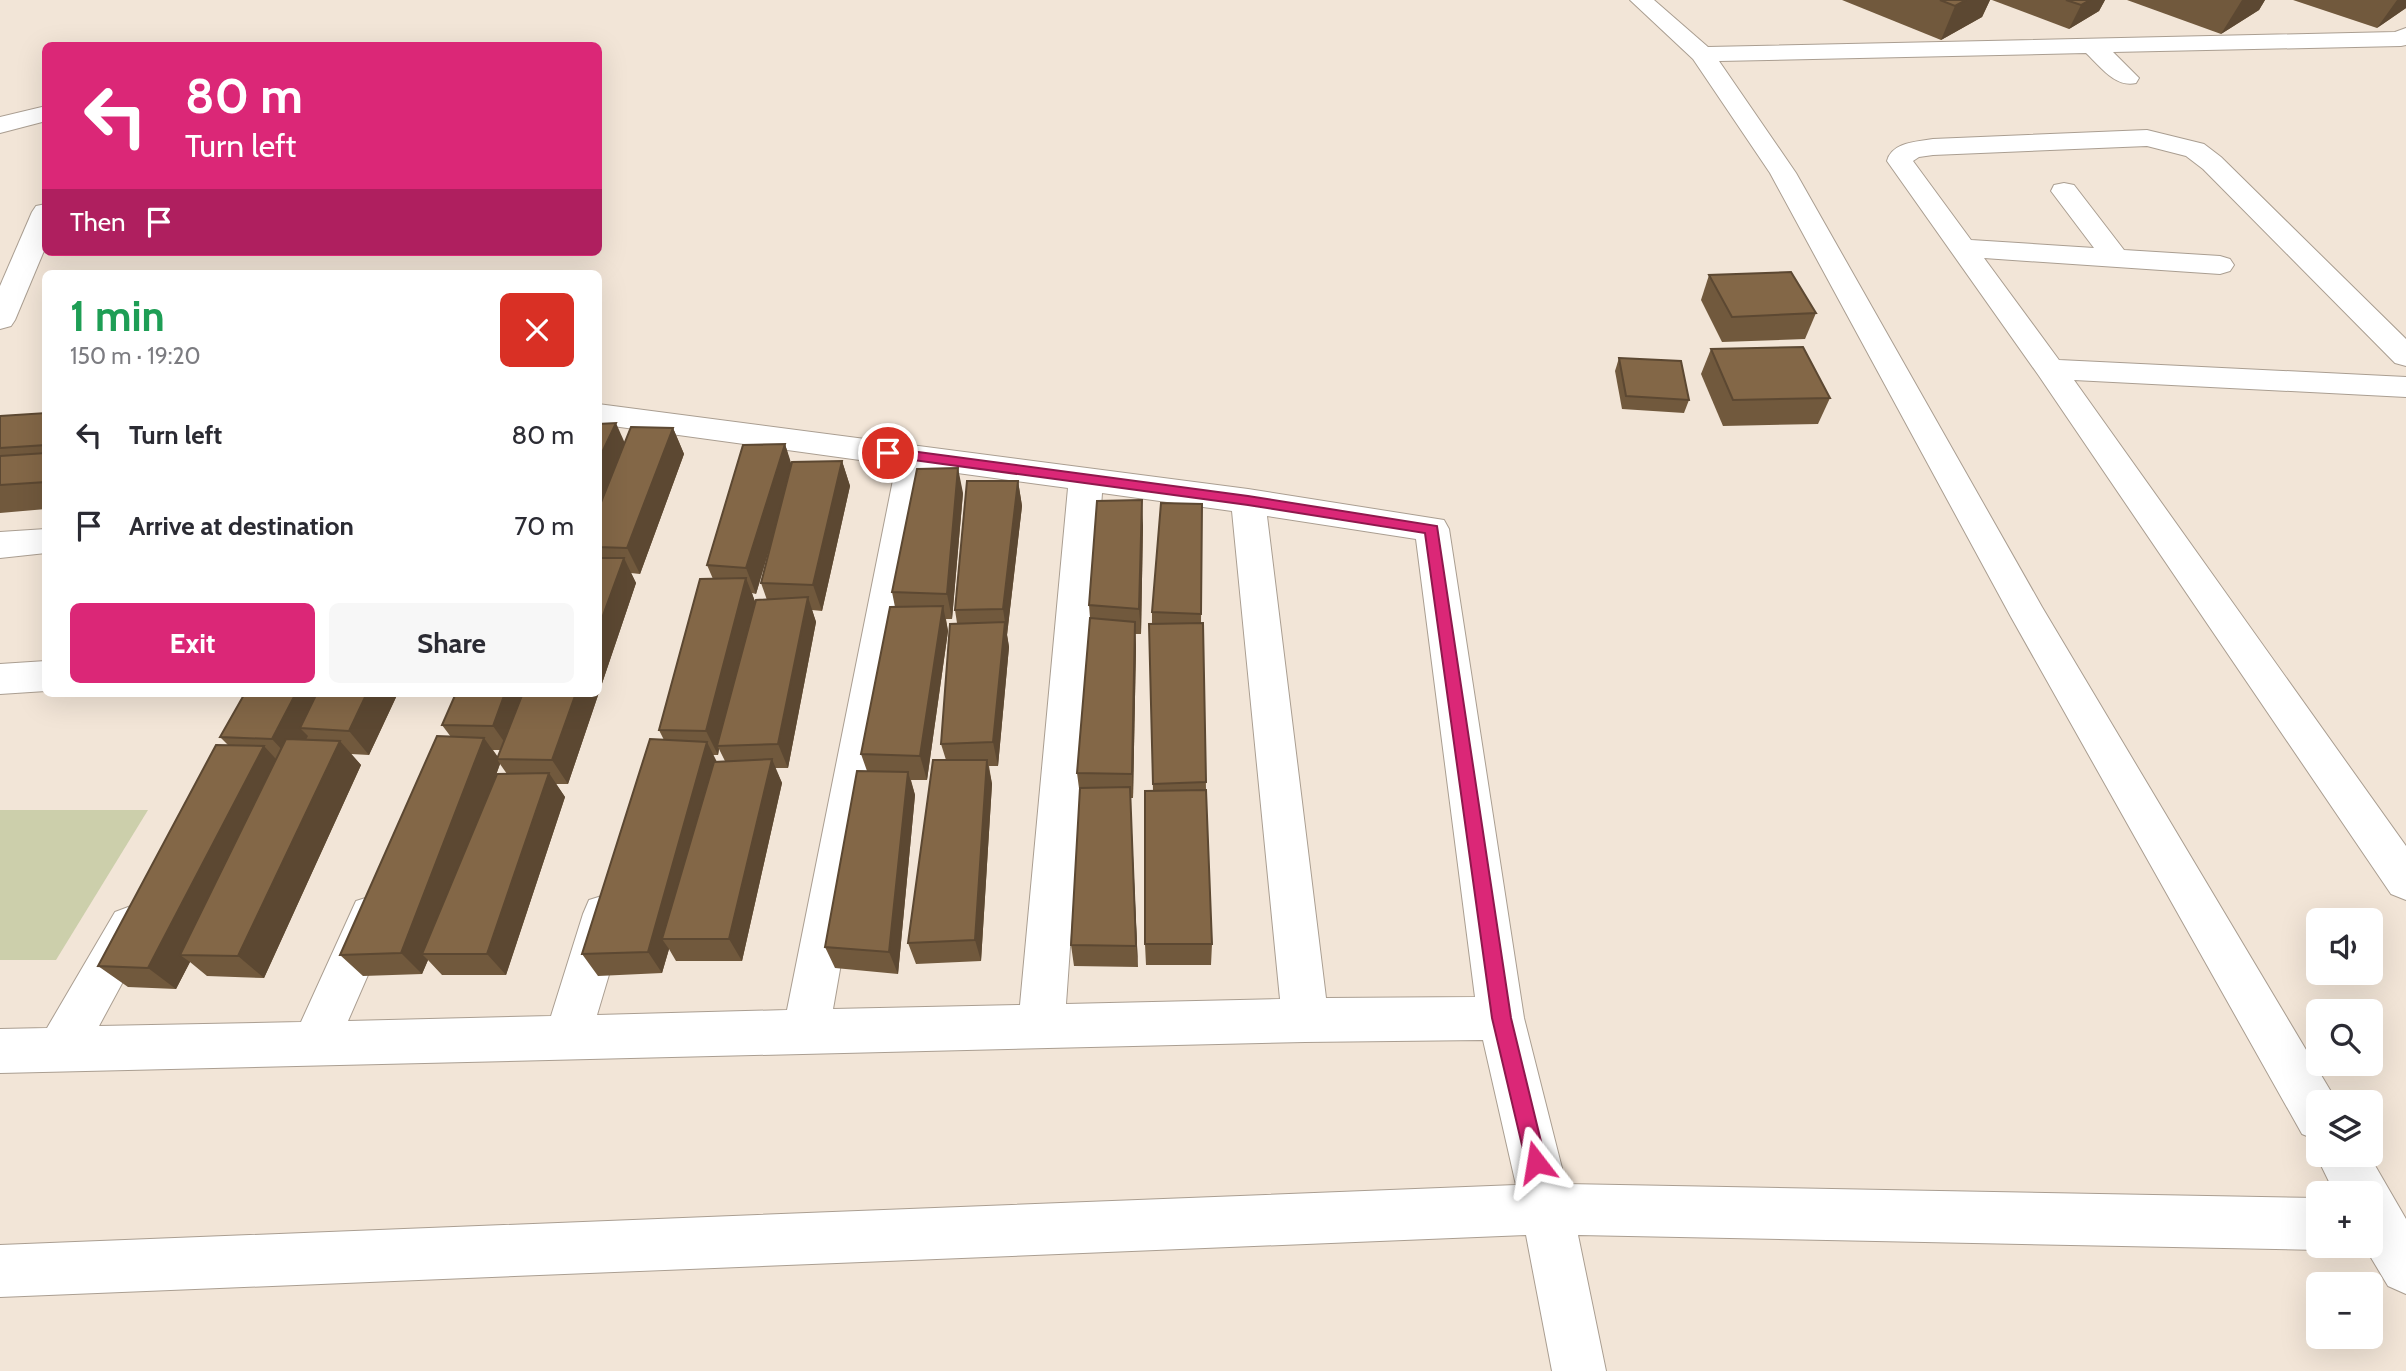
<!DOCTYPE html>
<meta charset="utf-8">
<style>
body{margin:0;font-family:Cabin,sans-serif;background:#f7f7f7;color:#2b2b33;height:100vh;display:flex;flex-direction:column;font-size:26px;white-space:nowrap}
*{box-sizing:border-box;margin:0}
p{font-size:23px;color:#7c7c81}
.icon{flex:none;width:38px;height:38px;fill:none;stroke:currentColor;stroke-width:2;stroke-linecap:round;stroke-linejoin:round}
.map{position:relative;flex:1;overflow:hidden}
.details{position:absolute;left:42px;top:270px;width:560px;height:427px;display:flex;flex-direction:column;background:#fff;border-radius:10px;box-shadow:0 7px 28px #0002}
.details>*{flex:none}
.top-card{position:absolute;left:42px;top:42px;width:560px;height:214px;border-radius:10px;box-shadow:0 7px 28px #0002;background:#db2777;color:#fff;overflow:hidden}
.fabs{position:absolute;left:2306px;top:908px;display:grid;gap:14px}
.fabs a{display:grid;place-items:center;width:77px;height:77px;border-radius:10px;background:#fff;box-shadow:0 7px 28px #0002;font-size:35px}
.pin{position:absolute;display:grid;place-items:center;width:60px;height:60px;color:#fff;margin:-30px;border:4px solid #fff;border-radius:50%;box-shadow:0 2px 7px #0007}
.me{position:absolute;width:77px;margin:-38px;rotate:346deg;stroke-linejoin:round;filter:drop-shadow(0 0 5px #0008)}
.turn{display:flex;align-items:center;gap:24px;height:147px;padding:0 28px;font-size:32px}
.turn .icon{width:91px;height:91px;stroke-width:2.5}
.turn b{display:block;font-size:49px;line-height:60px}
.then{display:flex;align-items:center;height:66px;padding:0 28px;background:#0003;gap:14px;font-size:26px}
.round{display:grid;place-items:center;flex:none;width:74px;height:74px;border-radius:10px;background:#f7f7f7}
.summary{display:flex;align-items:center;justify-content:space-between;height:119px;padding:0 28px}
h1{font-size:42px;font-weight:700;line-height:52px;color:#1e9e55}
.button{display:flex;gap:14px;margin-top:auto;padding:14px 28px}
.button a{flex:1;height:80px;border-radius:10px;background:#db2777;color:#fff;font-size:28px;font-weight:700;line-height:80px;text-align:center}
.button a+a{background:#f7f7f7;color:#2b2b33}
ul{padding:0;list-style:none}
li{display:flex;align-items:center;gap:21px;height:91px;padding:0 28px}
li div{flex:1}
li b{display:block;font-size:26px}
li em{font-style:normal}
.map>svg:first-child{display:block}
.green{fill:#cccfab}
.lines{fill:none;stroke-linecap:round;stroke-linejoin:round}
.minor-casing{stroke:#aa9e91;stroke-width:2}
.minor{fill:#fff;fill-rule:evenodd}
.wall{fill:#71593d;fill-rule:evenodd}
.shaded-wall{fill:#5c4832}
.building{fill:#836747;stroke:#5c4832;stroke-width:2}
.route{fill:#db2777;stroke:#8e194d;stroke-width:2}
</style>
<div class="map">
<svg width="2406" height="1371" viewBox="0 0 2406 1371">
<rect width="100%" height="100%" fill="#f2e5d7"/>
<path class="green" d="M0 810H148L56 960H0Z"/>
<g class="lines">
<g class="minor-casing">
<g id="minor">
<path d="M1630 0H1654L1708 47 2395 32 2406 28V45L2401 46 2113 52 2139 78 2136 83C2115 88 2100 66 2086 53L1719 61 1796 173 2042 607 2336 1100 2337 1102H2319V1141L2302 1134 2011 617 1770 173 1693 59Z"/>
<path d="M46 106V121L0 133V117Z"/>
<path d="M2147 130 2204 144 2221 157 2406 339V366L2395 363 2203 169 2186 156 2147 146 1933 155 1919 157 1913 161 1971 240 2094 248 2051 191 2054 185 2064 183 2074 185 2124 250 2220 256 2230 259 2234 265 2230 271 2220 274 1984 258 2059 360 2406 377V397L2074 380 2406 846V900L2391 894 2039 376 1887 161C1892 142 1916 142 1933 139Z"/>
<path d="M46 204V246L15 320 11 326 0 329V286L32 212 36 206Z"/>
<path d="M598 404 1248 489 1444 520 1449 529 1524 1018 1566 1184 2319 1198V1246H2328L2319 1250 1578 1235 1606 1371H1552L1526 1235 0 1297V1245L1516 1185 1483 1040 1305 1042 0 1073V1029L47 1028 115 912 131 906 147 912 153 926 99 1026 301 1022 356 901 372 896 388 901 394 915 348 1021 551 1016 583 914 589 900 605 895 621 900 627 914 597 1015 787 1010 896 465 598 424ZM928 469 1068 488 1020 1005 833 1009ZM1102 493 1232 511 1280 999 1066 1004ZM1267 516 1416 539 1475 997 1326 998Z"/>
<path d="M46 529V553L0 558V532Z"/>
<path d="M46 661V691L0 694V664Z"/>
<path d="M2319 1149V1155H2369L2406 1219V1294L2388 1286 2364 1246H2371V1194H2335L2316 1155Z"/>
</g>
</g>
<use href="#minor" class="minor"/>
</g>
<g class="wall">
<path d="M1842 0H1990L1982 17 1941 40Z"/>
<path d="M1992 0H2105L2099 11 2069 29Z"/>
<path d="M2127 0H2265L2259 10 2221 34Z"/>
<path d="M2293 0H2406V8L2377 28Z"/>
<path d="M1709 275 1816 313 1805 339 1722 342 1701 300Z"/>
<path d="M1711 349 1830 398 1818 424 1723 426 1701 374Z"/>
<path d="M1619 358 1689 400 1684 413 1622 409 1615 371Z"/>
<path d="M46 413V509L0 513V416Z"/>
<path d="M598 424 625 443 673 428 684 454 640 574 631 573 636 583 568 784H556L565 797 506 975H442L428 960 422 974 363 976 340 955 451 737 442 725 598 693ZM493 750H500L498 757ZM500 764 507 774 493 783Z"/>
<path d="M785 444 791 465 842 461 850 486 822 611 812 610 816 622 788 768H775L782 783 742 961H676L669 949 662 973 598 976 582 954 664 740 659 730 713 579 707 565ZM772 539 761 583 767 600 755 602 752 593 756 594ZM719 749 725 761 716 762 713 755H718Z"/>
<path d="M1018 481 1022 506 1007 635 1009 647 998 766H989L992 784 981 961 916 964 908 943 946 760 941 744 957 623 955 610Z"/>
<path d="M963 493 952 619H946L948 631 927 780H911L915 795 898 974 835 968 825 947 867 771 861 754 895 607 892 592Z"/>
<path d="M1202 504 1201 623H1203L1206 790 1212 944 1211 965H1146L1145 944 1153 791 1149 624H1152V612Z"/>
<path d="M1143 525 1141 634H1135L1136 647 1133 798H1130L1138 967 1074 966 1071 945 1080 796 1077 773 1090 618 1089 605Z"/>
<path d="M398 693 369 755 351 754 361 765 264 978 207 976 190 962 176 989 128 987 98 966 228 745 220 737Z"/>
</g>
<g class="shaded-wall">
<path d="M1966 0H1990L1982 17 1941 40 1955 6Z"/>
<path d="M2090 0H2105L2099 11 2069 29 2081 5Z"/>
<path d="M2242 0H2265L2259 10 2221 34Z"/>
<path d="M2397 0H2406V8L2377 28Z"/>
<path d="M616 423 627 448 598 515V461Z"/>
<path d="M673 428 684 454 640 574 627 548Z"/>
<path d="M785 444 793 469 756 594 746 568Z"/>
<path d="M842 461 850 486 822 611 813 585Z"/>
<path d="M958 468 963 493 952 619 947 594Z"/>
<path d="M1018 481 1022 506 1007 635 1003 609Z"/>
<path d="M1142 500 1143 525 1141 634 1139 609Z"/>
<path d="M624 558 636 583 568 784 552 760 576 693H598V629Z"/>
<path d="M746 578 756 604 717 746 719 749 718 755 706 731Z"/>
<path d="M808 597 816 622 788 768 778 744Z"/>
<path d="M943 606 948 631 927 780 920 756Z"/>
<path d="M1005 622 1009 647 998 766 993 742Z"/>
<path d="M1135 622 1136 647 1133 798 1132 774Z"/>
<path d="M296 693H329L300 728 308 736 294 763 272 739Z"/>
<path d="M367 693H398L369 755 349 731Z"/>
<path d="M505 693H530L510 750 493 726Z"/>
<path d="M484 738 499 759H497L500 764 430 954H422L428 960 422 974 401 953Z"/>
<path d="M340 741 361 765 264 978 238 956Z"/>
<path d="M707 742 719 766 662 939 669 949 662 973 648 952Z"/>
<path d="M264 746 286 770 180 955 190 962 176 989 148 968Z"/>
<path d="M772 759 782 783 742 961 729 939Z"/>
<path d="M987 760 992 784 981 961 975 940Z"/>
<path d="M908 772 915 795 898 974 889 952Z"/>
<path d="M549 773 565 797 506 975 487 954Z"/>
<path d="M1130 787 1131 811 1138 967 1136 946Z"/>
</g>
<g class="building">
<path d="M1940 0H1966L1955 6Z"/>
<path d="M2066 0H2090L2081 5Z"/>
<path d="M1791 272 1816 313 1732 317 1709 275Z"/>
<path d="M1803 347 1830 398 1733 400 1711 349Z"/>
<path d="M1619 358 1681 361 1689 400 1626 396Z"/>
<path d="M46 413V445L0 448V416Z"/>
<path d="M616 423 598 461V424Z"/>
<path d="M631 427 673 428 627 548 598 547V510Z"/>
<path d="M785 444 746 568 707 565 743 445Z"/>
<path d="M46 453V482L0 485V456Z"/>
<path d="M842 461 813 585 761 583 792 462Z"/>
<path d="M958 468 947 594 892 592 917 469Z"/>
<path d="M967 481H1018L1003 609 955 610Z"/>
<path d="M1142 500 1139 609 1089 605 1097 501Z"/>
<path d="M1161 503 1202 504 1201 614 1152 612Z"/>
<path d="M598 558H624L598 629Z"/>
<path d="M746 578 706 731 659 730 700 579Z"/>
<path d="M808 597 778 744 717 746 756 600Z"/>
<path d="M943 606 920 756 861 754 890 607Z"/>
<path d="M1090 618 1135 622 1132 774 1077 773Z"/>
<path d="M1005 622 993 742 941 744 950 624Z"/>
<path d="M1203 623 1206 782 1153 784 1149 624Z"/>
<path d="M245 693H296L272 739 220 737Z"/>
<path d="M317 693H367L349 731 300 728Z"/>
<path d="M456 693H505L493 726 442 725Z"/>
<path d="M523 693H576L552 760 497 759Z"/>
<path d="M437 736 484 738 401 953 340 955Z"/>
<path d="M286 739 340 741 238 956 180 955Z"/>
<path d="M650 739 707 742 648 952 582 954Z"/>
<path d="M216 745 264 746 148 968 98 966Z"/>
<path d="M772 759 729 939H662L714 762Z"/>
<path d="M933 760H987L975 940 908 943Z"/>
<path d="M857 771 908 772 889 952 825 947Z"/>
<path d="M549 773 487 954H422L497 774Z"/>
<path d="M1130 787 1136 946 1071 945 1080 788Z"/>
<path d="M1206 790 1212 944H1145V791Z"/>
</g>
<path class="route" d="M888 448 1248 496 1437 526 1511 1018 1546 1162 1543 1169 1536 1172 1529 1169 1526 1162 1492 1018 1425 533 1248 505 883 456V449Z"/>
</svg>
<div class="fabs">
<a><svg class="icon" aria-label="sound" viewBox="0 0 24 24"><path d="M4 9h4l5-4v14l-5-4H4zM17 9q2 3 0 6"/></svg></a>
<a><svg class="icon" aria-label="search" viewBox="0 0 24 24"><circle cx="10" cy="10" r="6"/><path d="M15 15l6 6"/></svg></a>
<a><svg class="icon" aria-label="layers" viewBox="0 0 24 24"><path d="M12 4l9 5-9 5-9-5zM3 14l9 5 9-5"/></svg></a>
<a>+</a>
<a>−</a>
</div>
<div class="pin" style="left:888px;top:453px;background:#d93025"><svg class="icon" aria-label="arrive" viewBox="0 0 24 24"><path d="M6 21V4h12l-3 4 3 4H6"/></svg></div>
<svg class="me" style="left:1536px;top:1162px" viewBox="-20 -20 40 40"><path d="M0-17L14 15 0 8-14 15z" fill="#db2777" stroke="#fff" stroke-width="4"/></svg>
<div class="top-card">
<div class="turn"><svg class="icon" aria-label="left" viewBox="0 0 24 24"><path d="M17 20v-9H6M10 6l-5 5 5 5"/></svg><div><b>80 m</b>Turn left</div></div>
<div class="then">Then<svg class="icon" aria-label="arrive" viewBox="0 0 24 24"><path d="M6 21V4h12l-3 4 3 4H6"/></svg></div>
</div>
<section class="details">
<div class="summary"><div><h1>1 min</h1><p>150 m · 19:20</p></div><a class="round" style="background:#d93025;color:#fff"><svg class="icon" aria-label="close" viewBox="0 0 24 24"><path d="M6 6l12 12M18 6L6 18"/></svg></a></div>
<ul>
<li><svg class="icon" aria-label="left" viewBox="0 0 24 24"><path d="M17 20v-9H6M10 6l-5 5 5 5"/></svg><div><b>Turn left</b></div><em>80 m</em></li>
<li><svg class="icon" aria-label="arrive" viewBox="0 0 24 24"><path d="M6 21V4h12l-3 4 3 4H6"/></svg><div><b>Arrive at destination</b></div><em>70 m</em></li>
</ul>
<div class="button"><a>Exit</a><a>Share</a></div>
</section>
</div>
